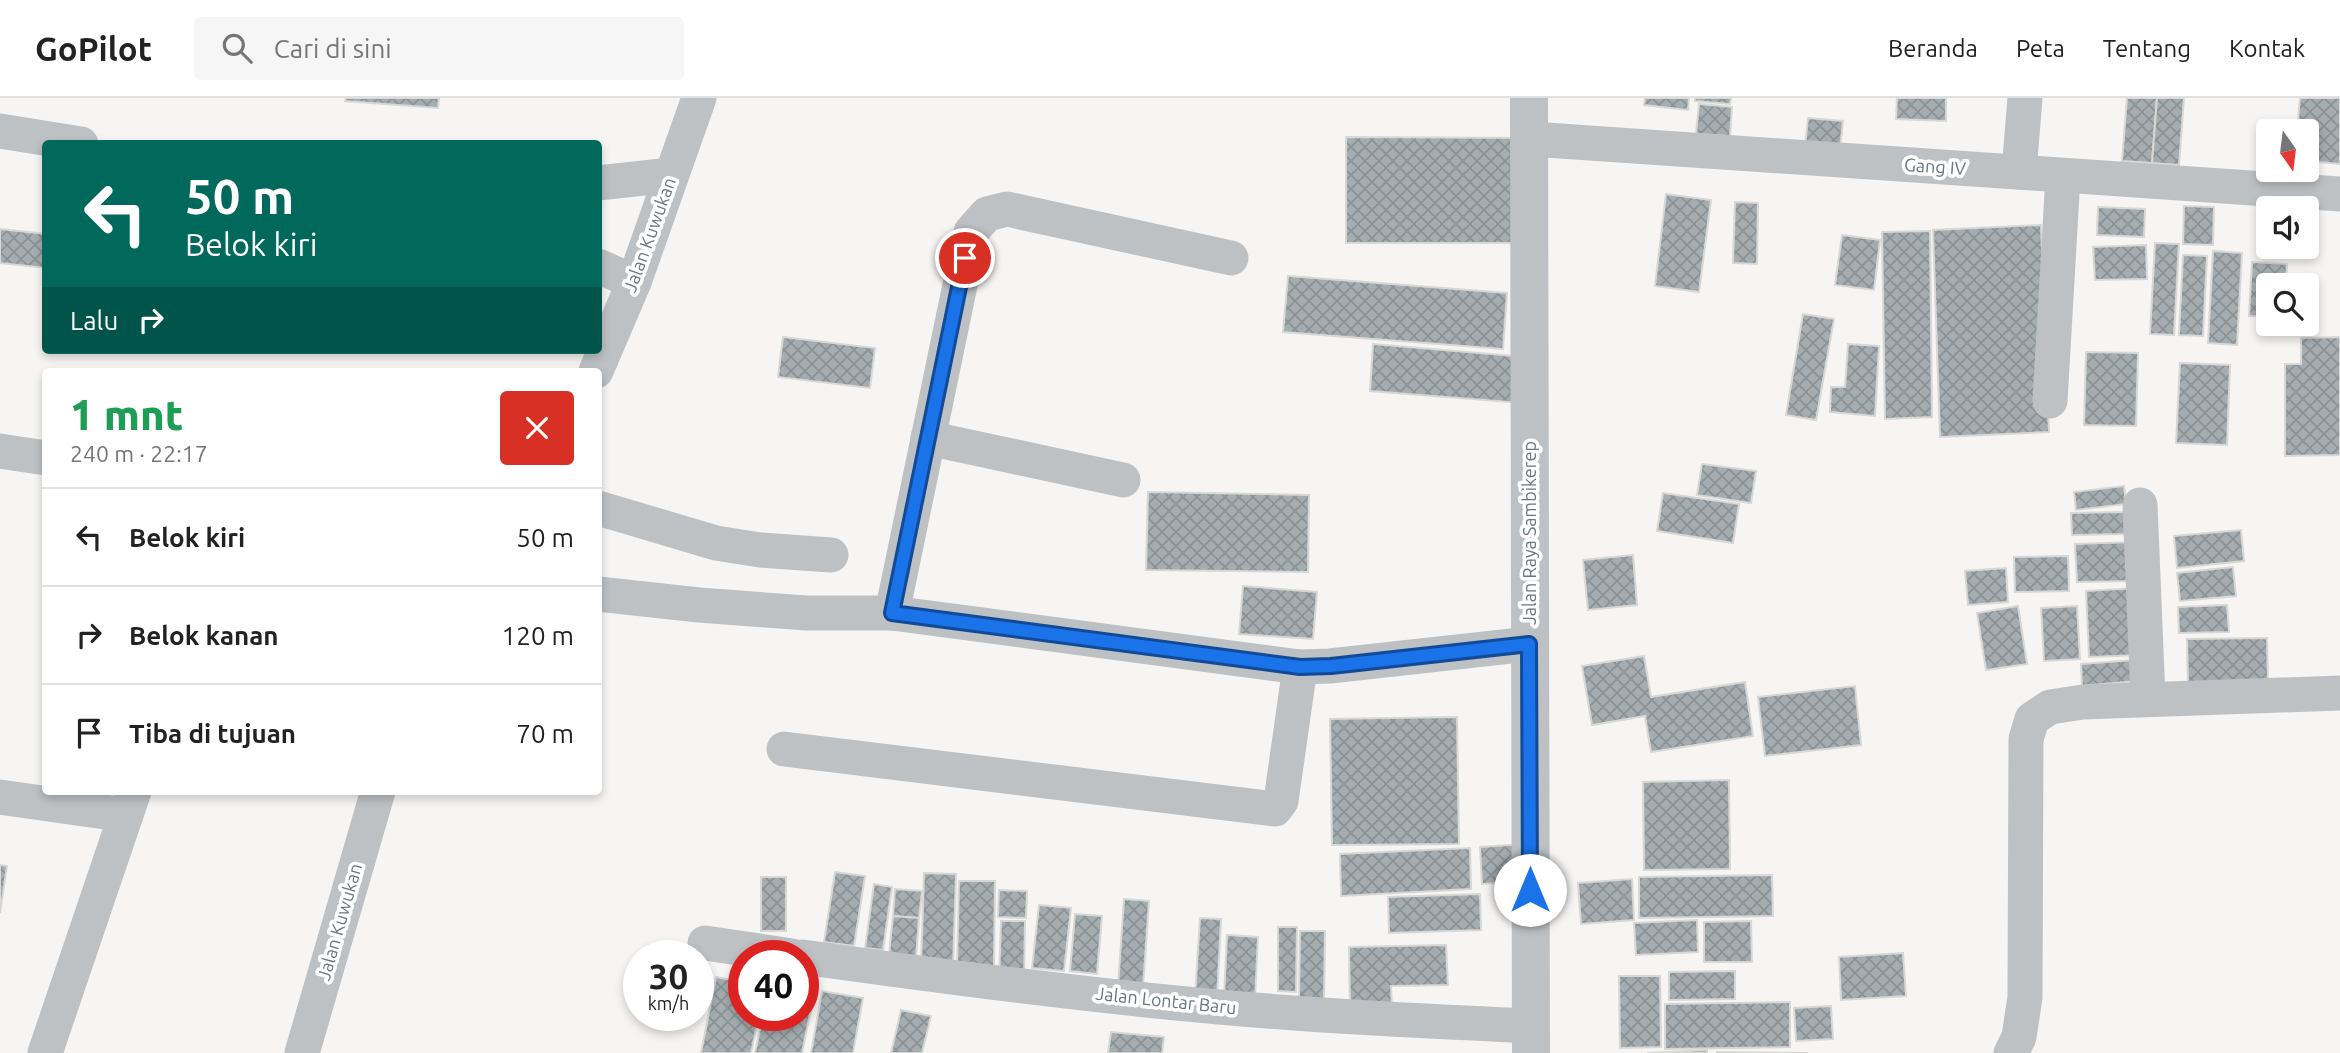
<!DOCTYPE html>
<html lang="id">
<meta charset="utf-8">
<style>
body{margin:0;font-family:Ubuntu,sans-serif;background:#f6f6f6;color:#222;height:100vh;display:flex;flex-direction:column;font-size:26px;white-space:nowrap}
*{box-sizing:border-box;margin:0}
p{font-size:23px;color:#767676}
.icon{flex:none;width:38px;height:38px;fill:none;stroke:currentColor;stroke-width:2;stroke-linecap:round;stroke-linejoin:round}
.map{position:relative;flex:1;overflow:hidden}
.side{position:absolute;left:42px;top:270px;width:560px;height:427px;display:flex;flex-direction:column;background:#fff;border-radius:7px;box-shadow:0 4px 10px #0003}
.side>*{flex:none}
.top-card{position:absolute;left:42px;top:42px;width:560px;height:214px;border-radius:7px;box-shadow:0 4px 10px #0003;background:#00695c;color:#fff;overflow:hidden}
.needle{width:46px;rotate:166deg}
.controls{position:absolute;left:2256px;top:21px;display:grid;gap:14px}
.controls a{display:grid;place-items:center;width:63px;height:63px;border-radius:7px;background:#fff;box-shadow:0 4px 10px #0003;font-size:35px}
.speed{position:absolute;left:623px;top:842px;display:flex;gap:14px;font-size:35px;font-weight:700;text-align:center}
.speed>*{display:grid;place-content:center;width:91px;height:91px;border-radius:50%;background:#fff;box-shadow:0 4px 10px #0003;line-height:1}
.speed small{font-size:18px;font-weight:400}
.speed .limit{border:10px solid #d22;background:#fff;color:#111}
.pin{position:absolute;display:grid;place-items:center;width:60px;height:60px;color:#fff;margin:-30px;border:4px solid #fff;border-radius:50%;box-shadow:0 2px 7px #0007}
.me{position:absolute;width:77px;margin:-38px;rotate:0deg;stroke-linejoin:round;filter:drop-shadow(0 0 5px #0008)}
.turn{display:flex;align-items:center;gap:24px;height:147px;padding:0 28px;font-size:32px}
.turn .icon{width:91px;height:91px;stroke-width:2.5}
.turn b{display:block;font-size:49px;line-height:60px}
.then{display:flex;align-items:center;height:66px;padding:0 28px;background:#0003;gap:14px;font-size:26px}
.round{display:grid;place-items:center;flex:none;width:74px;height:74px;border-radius:7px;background:#f6f6f6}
.head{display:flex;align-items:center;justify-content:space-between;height:119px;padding:0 28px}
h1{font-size:42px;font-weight:800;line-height:52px;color:#1e9e55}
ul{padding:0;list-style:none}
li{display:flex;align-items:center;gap:21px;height:98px;padding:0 28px;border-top:2px solid #e0e0e0}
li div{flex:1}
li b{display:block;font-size:26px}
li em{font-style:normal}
header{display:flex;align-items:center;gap:42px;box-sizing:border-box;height:98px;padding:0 35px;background:#fff;border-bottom:2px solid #e0e0e0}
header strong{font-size:33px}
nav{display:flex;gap:38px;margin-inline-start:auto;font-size:24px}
.search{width:490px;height:63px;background:#f6f6f6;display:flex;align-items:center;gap:18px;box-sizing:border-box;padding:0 24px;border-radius:7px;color:#767676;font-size:26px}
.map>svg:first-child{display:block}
.building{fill:url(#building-cross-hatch);stroke:#d7d7d5;stroke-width:2}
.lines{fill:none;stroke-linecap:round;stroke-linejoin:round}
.minor{stroke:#bdc1c4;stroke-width:35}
.tertiary{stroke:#bdc1c4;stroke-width:38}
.route-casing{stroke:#114b97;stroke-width:18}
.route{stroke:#1a73e8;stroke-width:12}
.labels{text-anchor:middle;stroke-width:7;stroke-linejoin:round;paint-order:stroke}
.street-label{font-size:18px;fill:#677881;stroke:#fff}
</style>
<header>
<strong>GoPilot</strong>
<div class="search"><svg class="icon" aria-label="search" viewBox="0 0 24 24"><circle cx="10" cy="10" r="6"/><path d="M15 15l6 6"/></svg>Cari di sini</div>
<nav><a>Beranda</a><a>Peta</a><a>Tentang</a><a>Kontak</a></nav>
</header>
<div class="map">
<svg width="2340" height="955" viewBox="0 0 2340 955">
<defs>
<pattern id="building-cross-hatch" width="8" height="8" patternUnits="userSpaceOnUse" patternTransform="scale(1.75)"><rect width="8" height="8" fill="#a5adb1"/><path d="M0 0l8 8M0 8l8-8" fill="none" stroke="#8a9295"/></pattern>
</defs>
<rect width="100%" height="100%" fill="#f6f5f3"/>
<g class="building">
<path d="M346 0H439L438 10 345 3Z"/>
<path d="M1645 0H1689L1688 12 1644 7Z"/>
<path d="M1695 0H1731L1730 6 1695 3Z"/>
<path d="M1897 0H1946V23L1896 21Z"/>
<path d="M2127 0H2157L2152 65 2122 63Z"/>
<path d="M2157 0H2184L2179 67 2152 65Z"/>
<path d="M2300 0H2340V66L2306 63V33H2297Z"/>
<path d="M1699 6 1732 9 1730 38 1696 36Z"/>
<path d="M1808 20 1843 23 1840 51 1805 48Z"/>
<path d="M1346 39 1525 40 1524 145H1346Z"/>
<path d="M2306 68 2317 69 2315 88 2285 86V72H2306Z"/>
<path d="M1666 96 1711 102 1699 194 1655 188Z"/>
<path d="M1735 104 1758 105 1757 166 1733 165Z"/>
<path d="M2184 108 2214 109 2213 147 2183 146Z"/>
<path d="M2098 109 2145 111 2144 139 2097 137Z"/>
<path d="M2041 127 2049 334 1940 339 1933 132Z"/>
<path d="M0 131 46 136V170L0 165Z"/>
<path d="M1930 133 1932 319 1885 321 1882 134Z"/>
<path d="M1842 137 1880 142 1874 192 1835 187Z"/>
<path d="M2155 145 2179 146 2174 237 2150 236Z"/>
<path d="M2146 147 2147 181 2095 182 2093 149Z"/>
<path d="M2213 153 2242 155 2237 247 2208 245Z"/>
<path d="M2183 157 2207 158 2203 238 2179 237Z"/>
<path d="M2252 164 2287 166 2286 187H2268V219L2249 218Z"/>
<path d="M1288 178 1507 195 1503 251 1283 234Z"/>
<path d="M1803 216 1834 221 1816 322 1786 317Z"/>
<path d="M783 239 875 250 870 290 778 279Z"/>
<path d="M2340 239V357L2285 358V266H2301V240Z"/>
<path d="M1373 246 1526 259 1522 305 1370 293Z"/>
<path d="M1848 246 1879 248 1875 318 1830 314 1831 289H1845Z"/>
<path d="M2086 254 2138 255 2136 328 2084 327Z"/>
<path d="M2180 265 2230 267 2227 347 2176 345Z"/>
<path d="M1702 366 1756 373 1751 405 1697 397Z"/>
<path d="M2124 388 2126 406 2076 412 2074 394Z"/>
<path d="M1148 394 1309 397 1308 474 1146 472Z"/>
<path d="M1663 395 1739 406 1733 445 1657 433Z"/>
<path d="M2124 414 2125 436 2072 437 2071 415Z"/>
<path d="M2241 432 2244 463 2177 470 2174 438Z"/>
<path d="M2135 444 2136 483 2077 484 2075 446Z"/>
<path d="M1633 457 1637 507 1588 512 1583 462Z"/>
<path d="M2068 458 2069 493 2015 494 2014 459Z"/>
<path d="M2233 469 2236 498 2180 503 2177 475Z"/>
<path d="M2006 470 2008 504 1968 507 1965 473Z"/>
<path d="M1243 488 1317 494 1313 541 1239 536Z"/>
<path d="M2137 490 2141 557 2089 559 2086 493Z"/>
<path d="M2227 507 2229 534 2179 535 2178 509Z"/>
<path d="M2018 508 2027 566 1986 572 1977 515Z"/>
<path d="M2077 508 2080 561 2044 563 2041 510Z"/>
<path d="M2267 540 2268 584 2188 586 2187 541Z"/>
<path d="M1644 558 1651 599 1745 584 1753 638 1651 654 1645 618 1592 627 1582 568Z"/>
<path d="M2135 562 2137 583 2082 588 2081 566Z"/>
<path d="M1855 588 1861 647 1765 658 1758 599Z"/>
<path d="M1457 619 1459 746 1332 747 1330 621Z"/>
<path d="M1729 682 1730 771 1644 772 1643 684Z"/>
<path d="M1524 746 1526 783 1482 786 1480 749Z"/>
<path d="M1470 750 1471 791 1341 798 1340 756Z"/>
<path d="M0 767 7 768 0 815Z"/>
<path d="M835 774 865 778 854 848 824 844Z"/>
<path d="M924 775 956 776 953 869 921 868Z"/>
<path d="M1772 777 1773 818 1639 820V779Z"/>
<rect x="761" y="779" width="25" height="54"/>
<path d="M1632 781 1634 822 1581 826 1578 785Z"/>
<path d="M959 783H995L994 870H957Z"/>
<path d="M874 786 892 789 883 852 865 850Z"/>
<path d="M895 791 922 793 919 820 893 818Z"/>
<path d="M999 792 1027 793 1026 820 998 819Z"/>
<path d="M1480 796 1481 832 1389 835 1388 799Z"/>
<path d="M1124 801 1149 803 1143 889 1118 888Z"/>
<path d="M1039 807 1071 810 1064 873 1032 870Z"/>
<path d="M1075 816 1102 818 1097 876 1070 873Z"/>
<path d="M893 818 919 820 916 859 889 857Z"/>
<path d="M1200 820 1221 821 1217 900 1195 899Z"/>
<path d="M1697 822 1698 854 1636 857 1634 825Z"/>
<path d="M1001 823H1025L1024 883H999Z"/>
<path d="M1751 823 1752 864H1704V824Z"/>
<path d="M1278 829H1297L1296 894 1278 893Z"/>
<path d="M1300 833H1325L1324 905H1299Z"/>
<path d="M1227 837 1258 839 1255 901 1224 899Z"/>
<path d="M1446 847 1448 887 1391 888 1392 910 1350 911 1349 849Z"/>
<path d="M1903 855 1906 898 1841 902 1839 859Z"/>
<path d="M1735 873V901L1669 902V874Z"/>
<path d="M1619 878H1660L1661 949 1620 950Z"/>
<path d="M716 879 744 884V917H759L751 955H701Z"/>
<path d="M803 890 815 892 802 955H755L763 917H803Z"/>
<path d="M822 893 863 900 853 955H811Z"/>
<path d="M1790 904V949L1665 951V906Z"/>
<path d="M1831 908 1833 941 1796 943 1794 910Z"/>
<path d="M901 912 931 918 922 955H891Z"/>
<path d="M1111 934 1164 939 1162 955H1108Z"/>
<path d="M1707 952V955H1647Z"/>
<path d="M1717 954 1808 955H1717Z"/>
</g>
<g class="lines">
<g class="minor">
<path d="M0 33 81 46"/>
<path d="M1531 41 2340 96"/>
<path d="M2019 74 2025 0"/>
<path d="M598 85 671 77"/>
<path d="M598 168 634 184"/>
<path d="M596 273 634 184 699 0"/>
<path d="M2050 303 2063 78"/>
<path d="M928 340 1123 382"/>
<path d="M0 353 46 360"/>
<path d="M2140 407 2148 600"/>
<path d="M598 410 716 445 760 452 831 457"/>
<path d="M598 496 699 507 806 515H892L1300 569 1330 568 1529 546"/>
<path d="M892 515 971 134 987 116 1007 111 1231 160"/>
<path d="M784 651 1275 711 1281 703 1300 569"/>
<path d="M0 699 126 717"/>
<path d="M705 845 792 858"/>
<path d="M803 859C938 878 1073 896 1208 908 1315 918 1423 923 1531 928"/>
<path d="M45 955 134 693"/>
<path d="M302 955 378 693"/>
<path d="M2011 955 2019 939 2025 899 2026 641 2032 621 2050 609 2083 604 2340 595"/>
</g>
<path class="tertiary" d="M1529 0 1531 955"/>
</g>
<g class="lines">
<g class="route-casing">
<path id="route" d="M965 160 892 515 1300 569 1331 568 1529 546 1530 792"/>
</g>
<use href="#route" class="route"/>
</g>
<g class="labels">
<g class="street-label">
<text transform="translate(1935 69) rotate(4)" y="6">Gang IV</text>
<text transform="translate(650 137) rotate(-70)" y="6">Jalan Kuwukan</text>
<text transform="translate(1530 435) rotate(-90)" y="6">Jalan Raya Sambikerep</text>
<text transform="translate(340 824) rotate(-74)" y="6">Jalan Kuwukan</text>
<text transform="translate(1166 903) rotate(6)" y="6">Jalan Lontar Baru</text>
</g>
</g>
</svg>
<div class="controls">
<a><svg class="needle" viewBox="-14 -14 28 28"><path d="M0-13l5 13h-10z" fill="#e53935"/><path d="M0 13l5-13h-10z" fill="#767676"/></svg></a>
<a><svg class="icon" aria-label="sound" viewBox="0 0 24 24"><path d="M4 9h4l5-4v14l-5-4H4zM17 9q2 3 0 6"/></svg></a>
<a><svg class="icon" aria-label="search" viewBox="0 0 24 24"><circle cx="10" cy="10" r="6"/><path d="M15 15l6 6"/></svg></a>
</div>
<div class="speed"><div>30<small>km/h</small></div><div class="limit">40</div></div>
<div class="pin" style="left:965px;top:160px;background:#d93025"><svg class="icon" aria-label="arrive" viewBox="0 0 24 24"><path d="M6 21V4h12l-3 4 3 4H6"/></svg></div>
<svg class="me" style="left:1530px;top:792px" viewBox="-20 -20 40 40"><circle r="19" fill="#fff"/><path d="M0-13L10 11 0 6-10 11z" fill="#1a73e8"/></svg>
<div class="top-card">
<div class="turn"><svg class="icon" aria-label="left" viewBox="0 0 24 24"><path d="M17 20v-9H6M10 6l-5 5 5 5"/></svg><div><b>50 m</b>Belok kiri</div></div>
<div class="then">Lalu<svg class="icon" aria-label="right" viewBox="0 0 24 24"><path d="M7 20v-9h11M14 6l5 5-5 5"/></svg></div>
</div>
<section class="side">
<div class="head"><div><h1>1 mnt</h1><p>240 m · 22:17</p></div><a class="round" style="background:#d93025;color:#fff"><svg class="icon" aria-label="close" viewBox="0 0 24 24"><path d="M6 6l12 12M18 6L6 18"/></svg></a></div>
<ul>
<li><svg class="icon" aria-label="left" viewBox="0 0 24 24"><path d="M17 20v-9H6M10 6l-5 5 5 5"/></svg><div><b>Belok kiri</b></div><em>50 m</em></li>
<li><svg class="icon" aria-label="right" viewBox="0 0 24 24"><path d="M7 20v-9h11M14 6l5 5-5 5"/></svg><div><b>Belok kanan</b></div><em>120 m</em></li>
<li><svg class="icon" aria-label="arrive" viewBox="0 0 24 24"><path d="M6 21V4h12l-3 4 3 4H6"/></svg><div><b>Tiba di tujuan</b></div><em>70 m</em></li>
</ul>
</section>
</div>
